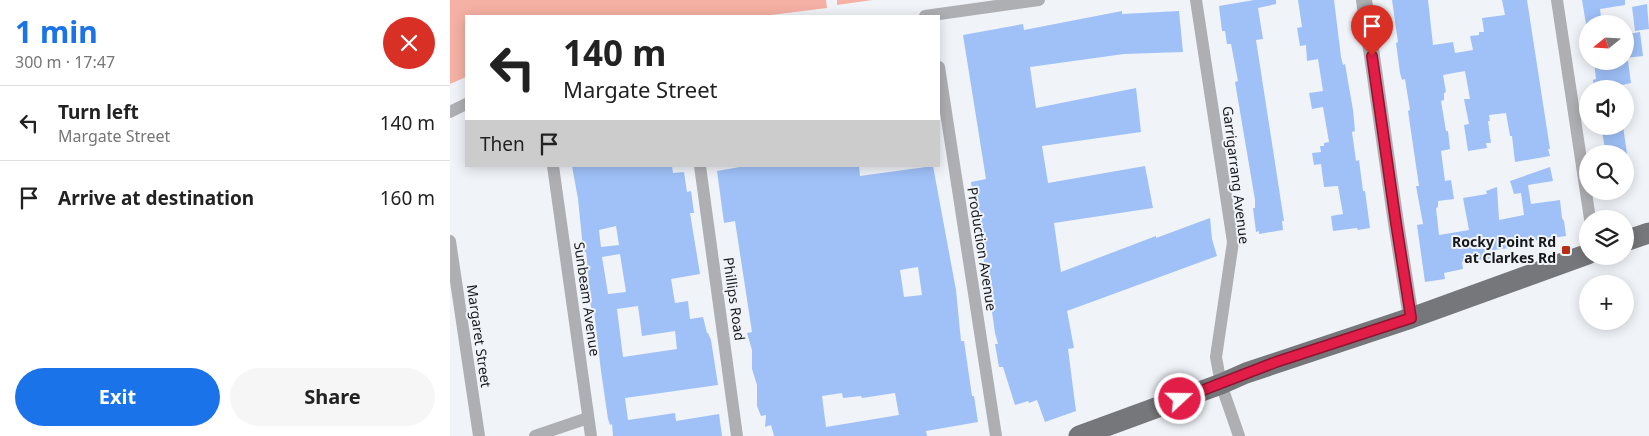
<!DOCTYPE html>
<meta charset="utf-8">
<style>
body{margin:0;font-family:"Noto Sans",sans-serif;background:#f6f6f6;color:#222;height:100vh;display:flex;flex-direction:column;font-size:19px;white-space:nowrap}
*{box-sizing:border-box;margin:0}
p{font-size:16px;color:#767676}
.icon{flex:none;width:28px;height:28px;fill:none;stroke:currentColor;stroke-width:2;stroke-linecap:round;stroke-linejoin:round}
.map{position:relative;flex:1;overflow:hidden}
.drawer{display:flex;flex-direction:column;background:#fff;width:450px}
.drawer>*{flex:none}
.hud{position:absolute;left:15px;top:15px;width:475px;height:152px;border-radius:0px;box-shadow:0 2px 12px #0003;background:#fff;color:#222;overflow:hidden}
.needle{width:32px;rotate:252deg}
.fabs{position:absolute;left:1129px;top:15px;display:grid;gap:10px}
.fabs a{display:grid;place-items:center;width:55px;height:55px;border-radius:50%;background:#fff;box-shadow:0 2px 12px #0003;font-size:25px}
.pin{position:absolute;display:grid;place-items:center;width:42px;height:42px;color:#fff;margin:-51px -21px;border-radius:50% 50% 50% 0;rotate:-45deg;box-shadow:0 0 5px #0007}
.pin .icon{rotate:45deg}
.me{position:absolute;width:55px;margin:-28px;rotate:69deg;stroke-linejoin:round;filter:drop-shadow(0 0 4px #0008)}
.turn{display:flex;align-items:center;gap:18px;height:105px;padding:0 15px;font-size:22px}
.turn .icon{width:65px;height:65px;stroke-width:2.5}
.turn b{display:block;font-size:35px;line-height:42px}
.then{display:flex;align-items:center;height:48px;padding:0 15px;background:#0003;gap:10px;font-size:19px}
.round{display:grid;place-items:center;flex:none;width:52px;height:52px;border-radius:26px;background:#f6f6f6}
.summary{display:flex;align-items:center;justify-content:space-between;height:85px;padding:0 15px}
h1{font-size:30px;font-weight:700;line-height:38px;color:#1a73e8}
.action{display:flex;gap:10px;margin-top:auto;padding:10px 15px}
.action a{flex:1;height:58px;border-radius:30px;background:#1a73e8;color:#fff;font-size:20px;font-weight:700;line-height:58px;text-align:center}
.action a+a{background:#f6f6f6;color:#222}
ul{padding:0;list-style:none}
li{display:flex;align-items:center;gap:15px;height:75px;padding:0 15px;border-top:1px solid #e0e0e0}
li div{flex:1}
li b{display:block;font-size:19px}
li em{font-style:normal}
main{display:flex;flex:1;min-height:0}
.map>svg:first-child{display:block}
.green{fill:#f5b1a3}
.building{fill:#9fc1f8;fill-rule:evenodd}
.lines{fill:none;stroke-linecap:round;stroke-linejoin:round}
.minor{stroke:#aeafb2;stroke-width:12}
.tertiary{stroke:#aeafb2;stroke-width:16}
.primary{stroke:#75777b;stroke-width:21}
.route-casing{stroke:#92132f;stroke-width:12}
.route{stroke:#e11d48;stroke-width:9}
.poi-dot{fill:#b92d15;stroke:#f0f4f9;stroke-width:2}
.labels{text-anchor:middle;stroke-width:4;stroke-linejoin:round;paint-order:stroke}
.street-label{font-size:14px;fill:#17181a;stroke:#f0f4f9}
.poi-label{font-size:14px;font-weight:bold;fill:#17181a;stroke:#f0f4f9;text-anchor:end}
</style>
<main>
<section class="drawer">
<div class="summary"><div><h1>1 min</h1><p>300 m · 17:47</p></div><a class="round" style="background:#d93025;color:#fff"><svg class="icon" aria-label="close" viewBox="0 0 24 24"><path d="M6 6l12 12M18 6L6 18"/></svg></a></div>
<ul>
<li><svg class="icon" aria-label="left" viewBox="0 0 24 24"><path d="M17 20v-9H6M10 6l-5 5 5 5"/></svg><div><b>Turn left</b><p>Margate Street</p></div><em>140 m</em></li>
<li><svg class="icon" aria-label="arrive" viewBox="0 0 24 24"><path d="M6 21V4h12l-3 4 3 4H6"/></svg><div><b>Arrive at destination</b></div><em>160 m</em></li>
</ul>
<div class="action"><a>Exit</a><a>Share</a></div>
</section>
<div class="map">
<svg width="1199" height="436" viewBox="0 0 1199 436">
<rect width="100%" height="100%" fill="#f0f4f9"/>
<g class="green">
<path d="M0 0H376L377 8 313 16H16V77L0 84Z"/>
<path d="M387 0H423L387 5Z"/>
</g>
<g class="building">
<path d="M804 0H826V4L808 8 813 39 806 40 834 221H832L833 230 809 234V231L806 232 803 208H805V200L785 82 788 81 781 44H777L775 31H772L769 6Z"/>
<path d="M848 0H884L891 57 893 65 895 64 903 110 905 131 902 132 906 161 909 160 913 191H915L920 228 908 230 907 228 883 231 881 216 893 214 888 186 874 187 871 164 864 165 862 153 871 152 870 146H874V143L879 142 873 107 862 109 859 93 873 91 868 59 857 61 856 45 850 46 847 28 852 27Z"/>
<path d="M942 0H978L983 45 1003 42 1005 53 1023 50 1020 36 1029 35V32H1034L1032 18 1055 15 1052 0H1077L1100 149H1098L1100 156 1065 162 1062 136H1060L1056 113 1039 115 1040 121H1038L1041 143H1036L1037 148 1018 151 1014 125 1019 124 1014 99H1020L1015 71 993 75 996 92 994 93V100L991 101 996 131H998L1000 149 991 151 995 181 1001 180 1004 199 988 201V207L986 208 989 235 1019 230 1013 198 1037 194 1036 191 1047 187 1049 220 1074 215 1071 193 1064 194 1060 181 1100 167 1103 181 1078 185 1081 204 1110 200 1112 218 1114 221 1116 236 1067 243V247L1044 250 1045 258 1012 262 1013 269 994 273 995 279 975 282 967 225 973 224 966 186H969L958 111 960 110 955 79 952 80 950 73 946 43 948 42Z"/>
<path d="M1132 0H1175V5L1150 9 1152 24H1136Z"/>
<path d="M1197 4 1199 29 1185 31 1182 7Z"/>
<path d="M672 11V14L729 11 733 52 674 54 580 67 586 108 686 88 691 132 592 146 598 183 695 166 703 208 604 223 611 272 706 236V238L760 218 762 239 767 256 617 311 624 348 618 349 626 411 595 422 587 400 579 403 578 401 565 405 553 367H549L545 344H548L545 333 538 284H536L532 243H530L521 182 536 179 513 35 573 24 574 30Z"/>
<path d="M1190 32 1193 56 1175 58V49L1180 48 1178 34Z"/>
<path d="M1144 61H1178L1181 83 1172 85V89H1144L1143 80 1146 79Z"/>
<path d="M1151 126H1173L1177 154H1156Z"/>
<path d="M122 166H222L223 173 234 172 237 192 241 191 244 213H240L250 274 221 279 225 303 238 301 240 319 253 317 257 333H258L261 340 268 385 175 398 178 420 225 413 226 421 269 414 272 436H163L162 424 160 425 158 419 151 371 144 311H142L140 302 138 269 136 252H134L133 248 128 199ZM166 226 169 245 151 247 149 230ZM170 254 176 292 158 294 152 257ZM188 306 192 336 225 331 227 349 173 357 167 309Z"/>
<path d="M296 166H409L410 176 483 166 506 290 511 341H514L522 396H524L528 422 476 431 477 436H324L321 425 315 427 316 415 311 416 307 406V385L302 369V350L297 333 302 332 285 221 274 223 267 171ZM468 267 472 295 454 297 450 270ZM392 393 393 398 411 396 412 398 445 393 449 415 376 427 372 396Z"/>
</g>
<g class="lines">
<g class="minor">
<path d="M746 0 783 242 766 357 771 384 789 436"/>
<path d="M1107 0 1140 219"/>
<path d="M475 16 589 0"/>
<path d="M489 67 546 436"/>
<path d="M0 112 16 104"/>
<path d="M103 166 141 436"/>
<path d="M250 166 287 436"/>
<path d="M0 241 29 436"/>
<path d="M85 436 138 418"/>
</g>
<path class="tertiary" d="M914 0 946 223 961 318"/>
<g class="primary">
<path d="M1175 241 1199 233"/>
<path d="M629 436 771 384 796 373 961 318 1138 254"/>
</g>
</g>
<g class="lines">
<g class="route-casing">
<path id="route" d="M730 399 826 362 961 318 946 223 922 56"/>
</g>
<use href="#route" class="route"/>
</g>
<rect class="poi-dot" x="1111" y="245" width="10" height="10" rx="2.5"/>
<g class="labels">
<g class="street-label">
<text transform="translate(786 175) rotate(83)" y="5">Garrigarrang Avenue</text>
<text transform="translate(532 249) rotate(81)" y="5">Production Avenue</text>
<text transform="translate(137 299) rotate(82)" y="5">Sunbeam Avenue</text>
<text transform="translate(284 299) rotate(82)" y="5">Phillips Road</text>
<text transform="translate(29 336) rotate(82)" y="5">Margaret Street</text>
</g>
<g class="poi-label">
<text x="1106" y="247">Rocky Point Rd<tspan x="1106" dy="16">at Clarkes Rd</tspan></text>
</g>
</g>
</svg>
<div class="fabs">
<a><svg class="needle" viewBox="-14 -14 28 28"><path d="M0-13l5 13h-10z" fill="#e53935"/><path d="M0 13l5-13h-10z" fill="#767676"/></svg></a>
<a><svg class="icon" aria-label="sound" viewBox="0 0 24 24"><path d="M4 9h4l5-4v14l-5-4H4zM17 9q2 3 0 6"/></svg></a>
<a><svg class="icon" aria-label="search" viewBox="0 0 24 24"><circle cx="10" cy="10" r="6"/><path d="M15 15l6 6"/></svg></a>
<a><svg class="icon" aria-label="layers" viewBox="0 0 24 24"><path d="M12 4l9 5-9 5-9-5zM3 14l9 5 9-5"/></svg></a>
<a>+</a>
</div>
<div class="pin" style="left:922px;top:56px;background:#d93025"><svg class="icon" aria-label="arrive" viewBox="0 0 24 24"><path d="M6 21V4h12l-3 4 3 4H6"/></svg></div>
<svg class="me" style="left:730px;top:399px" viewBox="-20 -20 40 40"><circle r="17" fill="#e11d48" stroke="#fff" stroke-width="3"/><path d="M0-11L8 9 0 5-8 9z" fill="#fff"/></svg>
<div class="hud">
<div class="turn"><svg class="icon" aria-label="left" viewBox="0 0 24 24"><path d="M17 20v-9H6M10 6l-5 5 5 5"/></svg><div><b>140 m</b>Margate Street</div></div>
<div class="then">Then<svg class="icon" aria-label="arrive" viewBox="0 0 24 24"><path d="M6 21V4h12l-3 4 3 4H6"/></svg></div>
</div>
</div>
</main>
